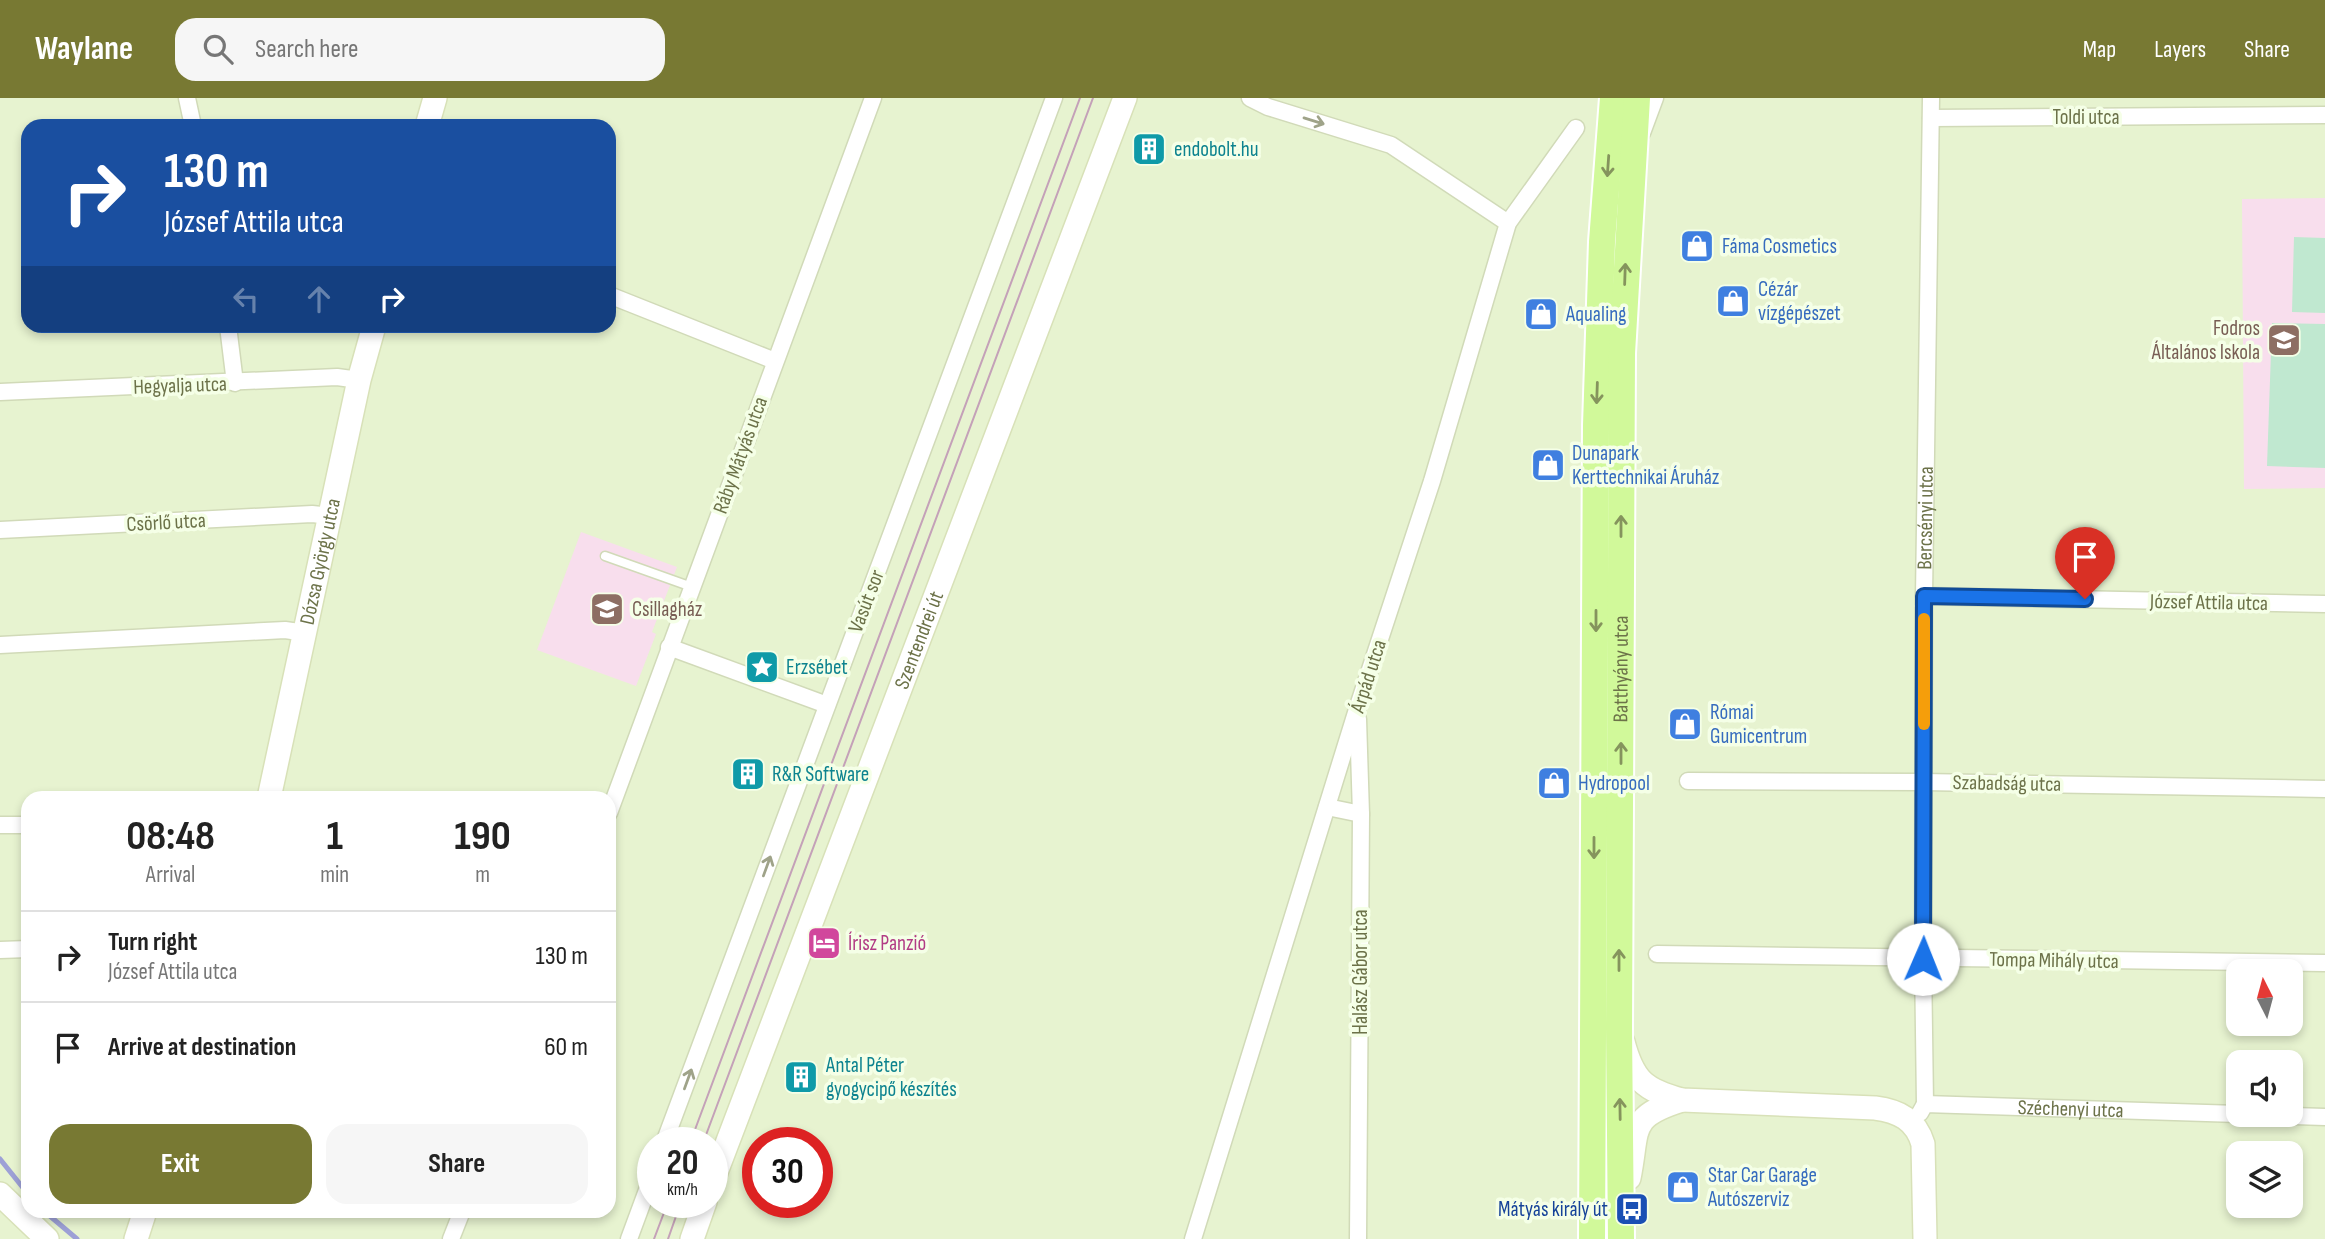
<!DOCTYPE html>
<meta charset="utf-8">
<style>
body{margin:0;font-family:"Sofia Sans Condensed",sans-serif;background:#f6f6f6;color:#222;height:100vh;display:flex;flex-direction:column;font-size:26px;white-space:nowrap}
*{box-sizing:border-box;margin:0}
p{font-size:23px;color:#767676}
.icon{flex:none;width:38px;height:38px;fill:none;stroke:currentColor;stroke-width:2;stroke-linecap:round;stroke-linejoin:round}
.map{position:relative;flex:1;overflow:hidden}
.details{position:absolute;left:21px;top:693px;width:595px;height:427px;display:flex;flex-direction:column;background:#fff;border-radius:21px;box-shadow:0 4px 10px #0003}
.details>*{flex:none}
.hud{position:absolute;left:21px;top:21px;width:595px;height:214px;border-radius:21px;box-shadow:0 4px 10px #0003;background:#1a4fa0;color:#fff;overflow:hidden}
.needle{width:46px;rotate:354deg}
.buttons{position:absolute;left:2226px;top:861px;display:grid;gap:14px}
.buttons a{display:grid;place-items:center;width:77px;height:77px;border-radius:14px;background:#fff;box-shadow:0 4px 10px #0003;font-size:35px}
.speed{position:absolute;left:637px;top:1029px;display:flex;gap:14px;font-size:35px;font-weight:700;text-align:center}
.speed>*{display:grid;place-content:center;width:91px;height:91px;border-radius:50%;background:#fff;box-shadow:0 4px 10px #0003;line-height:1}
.speed small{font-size:18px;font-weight:400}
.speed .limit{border:10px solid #d22;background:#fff;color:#111}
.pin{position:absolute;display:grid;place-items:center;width:60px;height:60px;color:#fff;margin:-72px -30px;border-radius:50% 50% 50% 0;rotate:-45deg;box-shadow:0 0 7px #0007}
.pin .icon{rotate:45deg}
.me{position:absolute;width:77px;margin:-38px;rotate:1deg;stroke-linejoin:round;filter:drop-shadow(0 0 5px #0008)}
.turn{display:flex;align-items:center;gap:24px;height:147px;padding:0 28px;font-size:32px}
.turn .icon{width:91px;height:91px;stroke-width:2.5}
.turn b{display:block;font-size:49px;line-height:60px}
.lanes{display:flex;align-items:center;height:66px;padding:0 28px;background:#0003;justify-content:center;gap:35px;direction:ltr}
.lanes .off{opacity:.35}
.eta{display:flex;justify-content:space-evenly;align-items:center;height:119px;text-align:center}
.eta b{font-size:42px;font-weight:700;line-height:49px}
.cta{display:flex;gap:14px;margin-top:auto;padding:14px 28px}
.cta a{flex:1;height:80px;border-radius:21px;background:#787933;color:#fff;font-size:28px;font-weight:700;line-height:80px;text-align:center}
.cta a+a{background:#f6f6f6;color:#222}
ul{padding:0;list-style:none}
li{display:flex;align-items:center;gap:21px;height:91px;padding:0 28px;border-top:2px solid #e0e0e0}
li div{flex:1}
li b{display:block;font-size:26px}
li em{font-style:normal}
header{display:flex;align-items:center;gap:42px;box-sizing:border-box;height:98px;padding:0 35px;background:#787933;color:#fff}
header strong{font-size:33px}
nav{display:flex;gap:38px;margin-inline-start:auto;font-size:24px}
.search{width:490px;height:63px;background:#f6f6f6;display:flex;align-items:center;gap:18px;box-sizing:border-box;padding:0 24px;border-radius:21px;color:#767676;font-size:26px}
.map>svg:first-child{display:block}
.residential{fill:#e7f3d0;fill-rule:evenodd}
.education{fill:#f8deed}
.green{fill:#c0e8d0}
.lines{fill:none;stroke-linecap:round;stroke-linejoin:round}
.stream{stroke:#9da0d6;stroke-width:5}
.lane-casing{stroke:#d1dab8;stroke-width:11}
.street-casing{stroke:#d1dab8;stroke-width:19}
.secondary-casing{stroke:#d8e1b8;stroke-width:26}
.primary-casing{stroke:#fff;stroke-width:30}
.lane{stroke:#fff;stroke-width:8}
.street{stroke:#fff;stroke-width:16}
.secondary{stroke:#fff;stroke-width:23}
.primary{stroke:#d1f99a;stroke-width:26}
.tram{stroke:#c4a1b8;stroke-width:2}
.oneway{stroke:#9fa389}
.oneway2{stroke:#85945d}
.route-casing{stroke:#114b97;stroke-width:18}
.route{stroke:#1a73e8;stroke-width:12}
.slow{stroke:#f59e0b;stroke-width:12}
.labels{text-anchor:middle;stroke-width:7;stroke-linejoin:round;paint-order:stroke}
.street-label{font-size:21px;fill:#6c7249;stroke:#f5ffe7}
.culture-label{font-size:21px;fill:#0d838f;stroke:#f5ffe7;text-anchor:start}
.shop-label{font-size:21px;fill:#366cbe;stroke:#f5ffe7;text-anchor:start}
.education-label{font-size:21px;fill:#785e54;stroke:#f5ffe7;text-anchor:end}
.hotel-label{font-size:21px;fill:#b23c85;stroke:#f5ffe7;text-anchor:start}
.transit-label{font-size:21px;fill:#164399;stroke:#f5ffe7;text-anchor:end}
</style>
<header>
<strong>Waylane</strong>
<div class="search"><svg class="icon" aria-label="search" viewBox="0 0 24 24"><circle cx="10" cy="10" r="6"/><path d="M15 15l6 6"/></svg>Search here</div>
<nav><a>Map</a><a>Layers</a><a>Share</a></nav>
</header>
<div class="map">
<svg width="2325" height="1141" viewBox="0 0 2325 1141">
<rect width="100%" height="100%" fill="#f1fce1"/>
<path class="residential" d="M0 0H2325V1141H0ZM28 28H609V228H28ZM28 700H609V1113H28ZM2238 873H2291V926H2238ZM2238 964H2291V1017H2238ZM653 1045H712V1104H653ZM758 1045H817V1104H758ZM2238 1055H2291V1108H2238Z"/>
<g class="education">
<path d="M2325 100V390L2244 391 2242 101Z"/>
<path d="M581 434 677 469 652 534 656 536 636 588 537 552Z"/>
</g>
<g class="green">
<path d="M2294 139 2325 140V215L2292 214Z"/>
<path d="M2272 225 2325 226V370L2267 368Z"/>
</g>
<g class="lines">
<g class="stream">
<path d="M0 1061 28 1096"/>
<path d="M44 1113 77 1141"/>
</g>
<g class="lane-casing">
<path id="lane" d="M605 458 692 489"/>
</g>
<g class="street-casing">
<g id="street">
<path d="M187 0 193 28"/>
<path d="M1250 0 1268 9 1391 47 1508 125"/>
<path d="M1931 20 2325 17"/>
<path d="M1642 35 1655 0"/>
<path d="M609 197 775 263"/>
<path d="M228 228 235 285"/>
<path d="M0 294 337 279 359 282"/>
<path d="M0 432 312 416 331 418"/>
<path d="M1924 498 2325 506"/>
<path d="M0 547 285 532 306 535"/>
<path d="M669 549 827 607"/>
<path d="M1688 683 1924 684 2325 691"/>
<path d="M1327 709 1361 716"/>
<path d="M609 715 873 0"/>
<path d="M0 727H28"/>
<path d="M0 852 28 851"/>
<path d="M1657 856 2325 865"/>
<path id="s1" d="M1925 1006 1923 861 1924 498 1931 0"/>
<path id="s2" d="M1920 1015 1925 1006 2238 1016"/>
<path d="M2258 1017 2325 1019"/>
<path d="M664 1045 1054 0"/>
<path d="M451 1141 462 1113"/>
<path d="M629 1141 653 1076"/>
<path d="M1193 1141 1358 608 1432 383 1508 125 1576 30"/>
<path d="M1358 1141 1361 716 1358 621"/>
</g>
</g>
<g class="secondary-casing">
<g id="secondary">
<path d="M427 28 435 0"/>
<path id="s3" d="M269 700 359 282 374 228"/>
<path d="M1623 944C1633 982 1644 992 1682 1002L1875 1010C1899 1013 1916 1022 1923 1046L1925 1141"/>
<path d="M1629 1080C1639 1031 1627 1019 1682 1002"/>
<path id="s4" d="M712 1085 1125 0"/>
<path d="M0 1096 47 1141"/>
<path d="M136 1141 145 1113"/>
<path d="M692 1141 705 1104"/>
</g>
</g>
<g class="primary-casing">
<g id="primary">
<path d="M1592 1141 1596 328 1602 144 1613 0"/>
<path id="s5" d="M1621 1141 1619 930 1622 255 1637 0"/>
</g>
</g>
<use href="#lane" class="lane"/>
<use href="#street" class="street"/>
<use href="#secondary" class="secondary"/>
<use href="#primary" class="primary"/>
<g class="tram">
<path d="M690 1045 1080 0"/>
<path d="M703 1045 1093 0"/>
<path d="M654 1141 668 1104"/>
<path d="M668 1141 681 1104"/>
</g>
</g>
<defs><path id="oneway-shaft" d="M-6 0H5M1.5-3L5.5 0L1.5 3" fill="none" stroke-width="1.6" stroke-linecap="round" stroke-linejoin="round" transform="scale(1.75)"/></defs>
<g class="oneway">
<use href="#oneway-shaft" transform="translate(1314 23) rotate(17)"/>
<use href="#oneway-shaft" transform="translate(767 768) rotate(-70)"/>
<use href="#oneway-shaft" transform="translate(688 981) rotate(-70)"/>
</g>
<g class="oneway2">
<use href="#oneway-shaft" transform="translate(1608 68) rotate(94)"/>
<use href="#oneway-shaft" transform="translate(1625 176) rotate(-88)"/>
<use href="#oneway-shaft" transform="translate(1597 295) rotate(92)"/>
<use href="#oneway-shaft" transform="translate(1621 428) rotate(-90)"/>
<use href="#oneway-shaft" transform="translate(1596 523) rotate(90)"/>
<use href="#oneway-shaft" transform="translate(1621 655) rotate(-90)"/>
<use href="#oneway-shaft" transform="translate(1594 750) rotate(90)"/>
<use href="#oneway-shaft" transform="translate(1619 862) rotate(-90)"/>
<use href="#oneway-shaft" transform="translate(1620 1011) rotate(-91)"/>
</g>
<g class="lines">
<g class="route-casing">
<path id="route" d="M1923 861 1924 498 2085 501"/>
</g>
<use href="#route" class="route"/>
<path class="slow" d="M1924 521V626"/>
</g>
<defs>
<g id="building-square" transform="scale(1.75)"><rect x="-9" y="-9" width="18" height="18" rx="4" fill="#0f9aa8" stroke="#f5ffe7"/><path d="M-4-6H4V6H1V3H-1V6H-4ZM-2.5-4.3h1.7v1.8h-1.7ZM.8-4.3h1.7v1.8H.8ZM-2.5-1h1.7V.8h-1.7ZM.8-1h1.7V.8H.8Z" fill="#fff"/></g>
<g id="shop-square" transform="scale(1.75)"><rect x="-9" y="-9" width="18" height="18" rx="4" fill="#3f7fe0" stroke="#f5ffe7"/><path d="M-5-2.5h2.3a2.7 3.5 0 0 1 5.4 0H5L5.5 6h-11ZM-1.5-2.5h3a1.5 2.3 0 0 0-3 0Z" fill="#fff"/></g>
<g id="school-square" transform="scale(1.75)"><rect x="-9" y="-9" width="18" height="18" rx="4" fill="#8d6e63" stroke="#f5ffe7"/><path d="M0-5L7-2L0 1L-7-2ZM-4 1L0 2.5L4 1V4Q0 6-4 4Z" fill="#fff"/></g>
<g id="sight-square" transform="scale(1.75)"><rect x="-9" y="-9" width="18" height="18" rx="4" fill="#0f9aa8" stroke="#f5ffe7"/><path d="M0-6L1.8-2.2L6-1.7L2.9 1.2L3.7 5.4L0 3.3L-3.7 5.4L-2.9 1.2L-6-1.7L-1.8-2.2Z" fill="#fff"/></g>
<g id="hotel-square" transform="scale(1.75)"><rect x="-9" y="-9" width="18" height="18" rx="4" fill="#d1479c" stroke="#f5ffe7"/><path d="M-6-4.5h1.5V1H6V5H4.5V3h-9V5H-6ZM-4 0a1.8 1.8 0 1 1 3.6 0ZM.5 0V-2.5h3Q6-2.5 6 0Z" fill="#fff"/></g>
<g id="bus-square" transform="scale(1.75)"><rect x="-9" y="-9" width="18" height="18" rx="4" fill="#1a4fb4" stroke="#f5ffe7"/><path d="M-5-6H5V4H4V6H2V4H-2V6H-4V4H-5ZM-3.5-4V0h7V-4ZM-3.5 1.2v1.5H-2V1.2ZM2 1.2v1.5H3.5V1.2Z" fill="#fff"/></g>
</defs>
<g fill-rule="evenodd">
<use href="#building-square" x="1149" y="51"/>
<use href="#shop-square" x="1697" y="148"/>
<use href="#shop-square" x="1733" y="203"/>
<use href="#shop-square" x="1541" y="216"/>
<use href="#school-square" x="2284" y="242"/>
<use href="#shop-square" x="1548" y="367"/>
<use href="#school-square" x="607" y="511"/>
<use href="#sight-square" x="762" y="569"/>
<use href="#shop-square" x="1685" y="626"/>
<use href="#building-square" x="748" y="676"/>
<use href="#shop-square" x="1554" y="685"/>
<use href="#hotel-square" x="824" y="845"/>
<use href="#building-square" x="801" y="979"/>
<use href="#shop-square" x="1683" y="1089"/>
<use href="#bus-square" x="1632" y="1111"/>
</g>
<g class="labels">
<g class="street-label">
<text x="2086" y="26">Toldi utca</text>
<text transform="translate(180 287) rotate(-2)" y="7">Hegyalja utca</text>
<text transform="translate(740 357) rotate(-70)" y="7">Ráby Mátyás utca</text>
<text dy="7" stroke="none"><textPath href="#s1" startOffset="586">Bercsényi utca</textPath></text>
<text transform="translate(166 424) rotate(-3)" y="7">Csörlő utca</text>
<text dy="7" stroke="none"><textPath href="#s3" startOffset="242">Dózsa György utca</textPath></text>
<text transform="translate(866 503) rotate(-69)" y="7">Vasút sor</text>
<text transform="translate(2209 504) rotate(1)" y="7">József Attila utca</text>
<text dy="7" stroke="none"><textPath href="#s4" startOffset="581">Szentendrei út</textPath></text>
<text dy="7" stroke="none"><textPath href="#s5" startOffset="570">Batthyány utca</textPath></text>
<text transform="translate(1368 578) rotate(-72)" y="7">Árpád utca</text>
<text transform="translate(2007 685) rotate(1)" y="7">Szabadság utca</text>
<text transform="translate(2054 862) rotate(1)" y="7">Tompa Mihály utca</text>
<text transform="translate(1360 874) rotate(-90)" y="7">Halász Gábor utca</text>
<text dy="7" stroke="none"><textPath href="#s2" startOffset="156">Széchenyi utca</textPath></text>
</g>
<g class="culture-label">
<text x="1174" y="58">endobolt.hu</text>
<text x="786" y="576">Erzsébet</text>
<text x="772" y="683">R&amp;R Software</text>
<text x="826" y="974">Antal Péter<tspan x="826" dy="24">gyogycipő készítés</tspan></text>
</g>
<g class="shop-label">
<text x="1722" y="155">Fáma Cosmetics</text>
<text x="1758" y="198">Cézár<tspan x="1758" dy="24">vízgépészet</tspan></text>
<text x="1566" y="223">Aqualing</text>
<text x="1572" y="362">Dunapark<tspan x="1572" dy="24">Kerttechnikai Áruház</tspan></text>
<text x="1710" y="621">Római<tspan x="1710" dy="24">Gumicentrum</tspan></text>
<text x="1578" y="692">Hydropool</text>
<text x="1708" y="1084">Star Car Garage<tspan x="1708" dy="24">Autószerviz</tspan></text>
</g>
<g class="education-label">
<text x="2260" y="237">Fodros<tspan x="2260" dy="24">Általános Iskola</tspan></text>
<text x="632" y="518" text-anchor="start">Csillagház</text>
</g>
<g class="hotel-label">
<text x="848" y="852">Írisz Panzió</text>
</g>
<g class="transit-label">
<text x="1608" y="1118">Mátyás király út</text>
</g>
</g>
</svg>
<div class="buttons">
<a><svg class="needle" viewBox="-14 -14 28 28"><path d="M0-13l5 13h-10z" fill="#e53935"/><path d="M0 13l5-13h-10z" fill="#767676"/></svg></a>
<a><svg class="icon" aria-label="sound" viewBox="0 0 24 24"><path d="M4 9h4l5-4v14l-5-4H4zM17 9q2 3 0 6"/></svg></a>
<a><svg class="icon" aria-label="layers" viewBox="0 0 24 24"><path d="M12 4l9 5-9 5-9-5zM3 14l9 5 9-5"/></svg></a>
</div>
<div class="speed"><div>20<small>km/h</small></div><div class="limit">30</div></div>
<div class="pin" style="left:2085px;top:501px;background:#d93025"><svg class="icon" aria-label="arrive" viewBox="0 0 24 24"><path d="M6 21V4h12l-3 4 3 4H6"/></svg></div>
<svg class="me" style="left:1923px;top:861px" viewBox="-20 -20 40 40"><circle r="19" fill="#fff"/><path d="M0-13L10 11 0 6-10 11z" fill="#1a73e8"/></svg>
<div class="hud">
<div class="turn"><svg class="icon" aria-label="right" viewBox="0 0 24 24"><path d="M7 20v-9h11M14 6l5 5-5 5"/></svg><div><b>130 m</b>József Attila utca</div></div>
<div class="lanes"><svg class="icon off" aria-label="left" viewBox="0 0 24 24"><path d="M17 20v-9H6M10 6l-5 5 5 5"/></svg><svg class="icon off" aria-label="ahead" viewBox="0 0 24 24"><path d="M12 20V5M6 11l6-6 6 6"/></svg><svg class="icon" aria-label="right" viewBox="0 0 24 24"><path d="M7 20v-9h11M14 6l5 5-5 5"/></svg></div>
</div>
<section class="details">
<div class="eta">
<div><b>08:48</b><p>Arrival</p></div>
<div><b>1</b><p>min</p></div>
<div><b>190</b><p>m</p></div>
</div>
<ul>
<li><svg class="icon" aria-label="right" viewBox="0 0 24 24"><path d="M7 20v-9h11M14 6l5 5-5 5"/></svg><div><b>Turn right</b><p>József Attila utca</p></div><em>130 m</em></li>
<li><svg class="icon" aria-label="arrive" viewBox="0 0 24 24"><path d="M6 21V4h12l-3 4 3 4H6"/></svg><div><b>Arrive at destination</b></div><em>60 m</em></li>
</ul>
<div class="cta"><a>Exit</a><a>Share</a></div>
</section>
</div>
